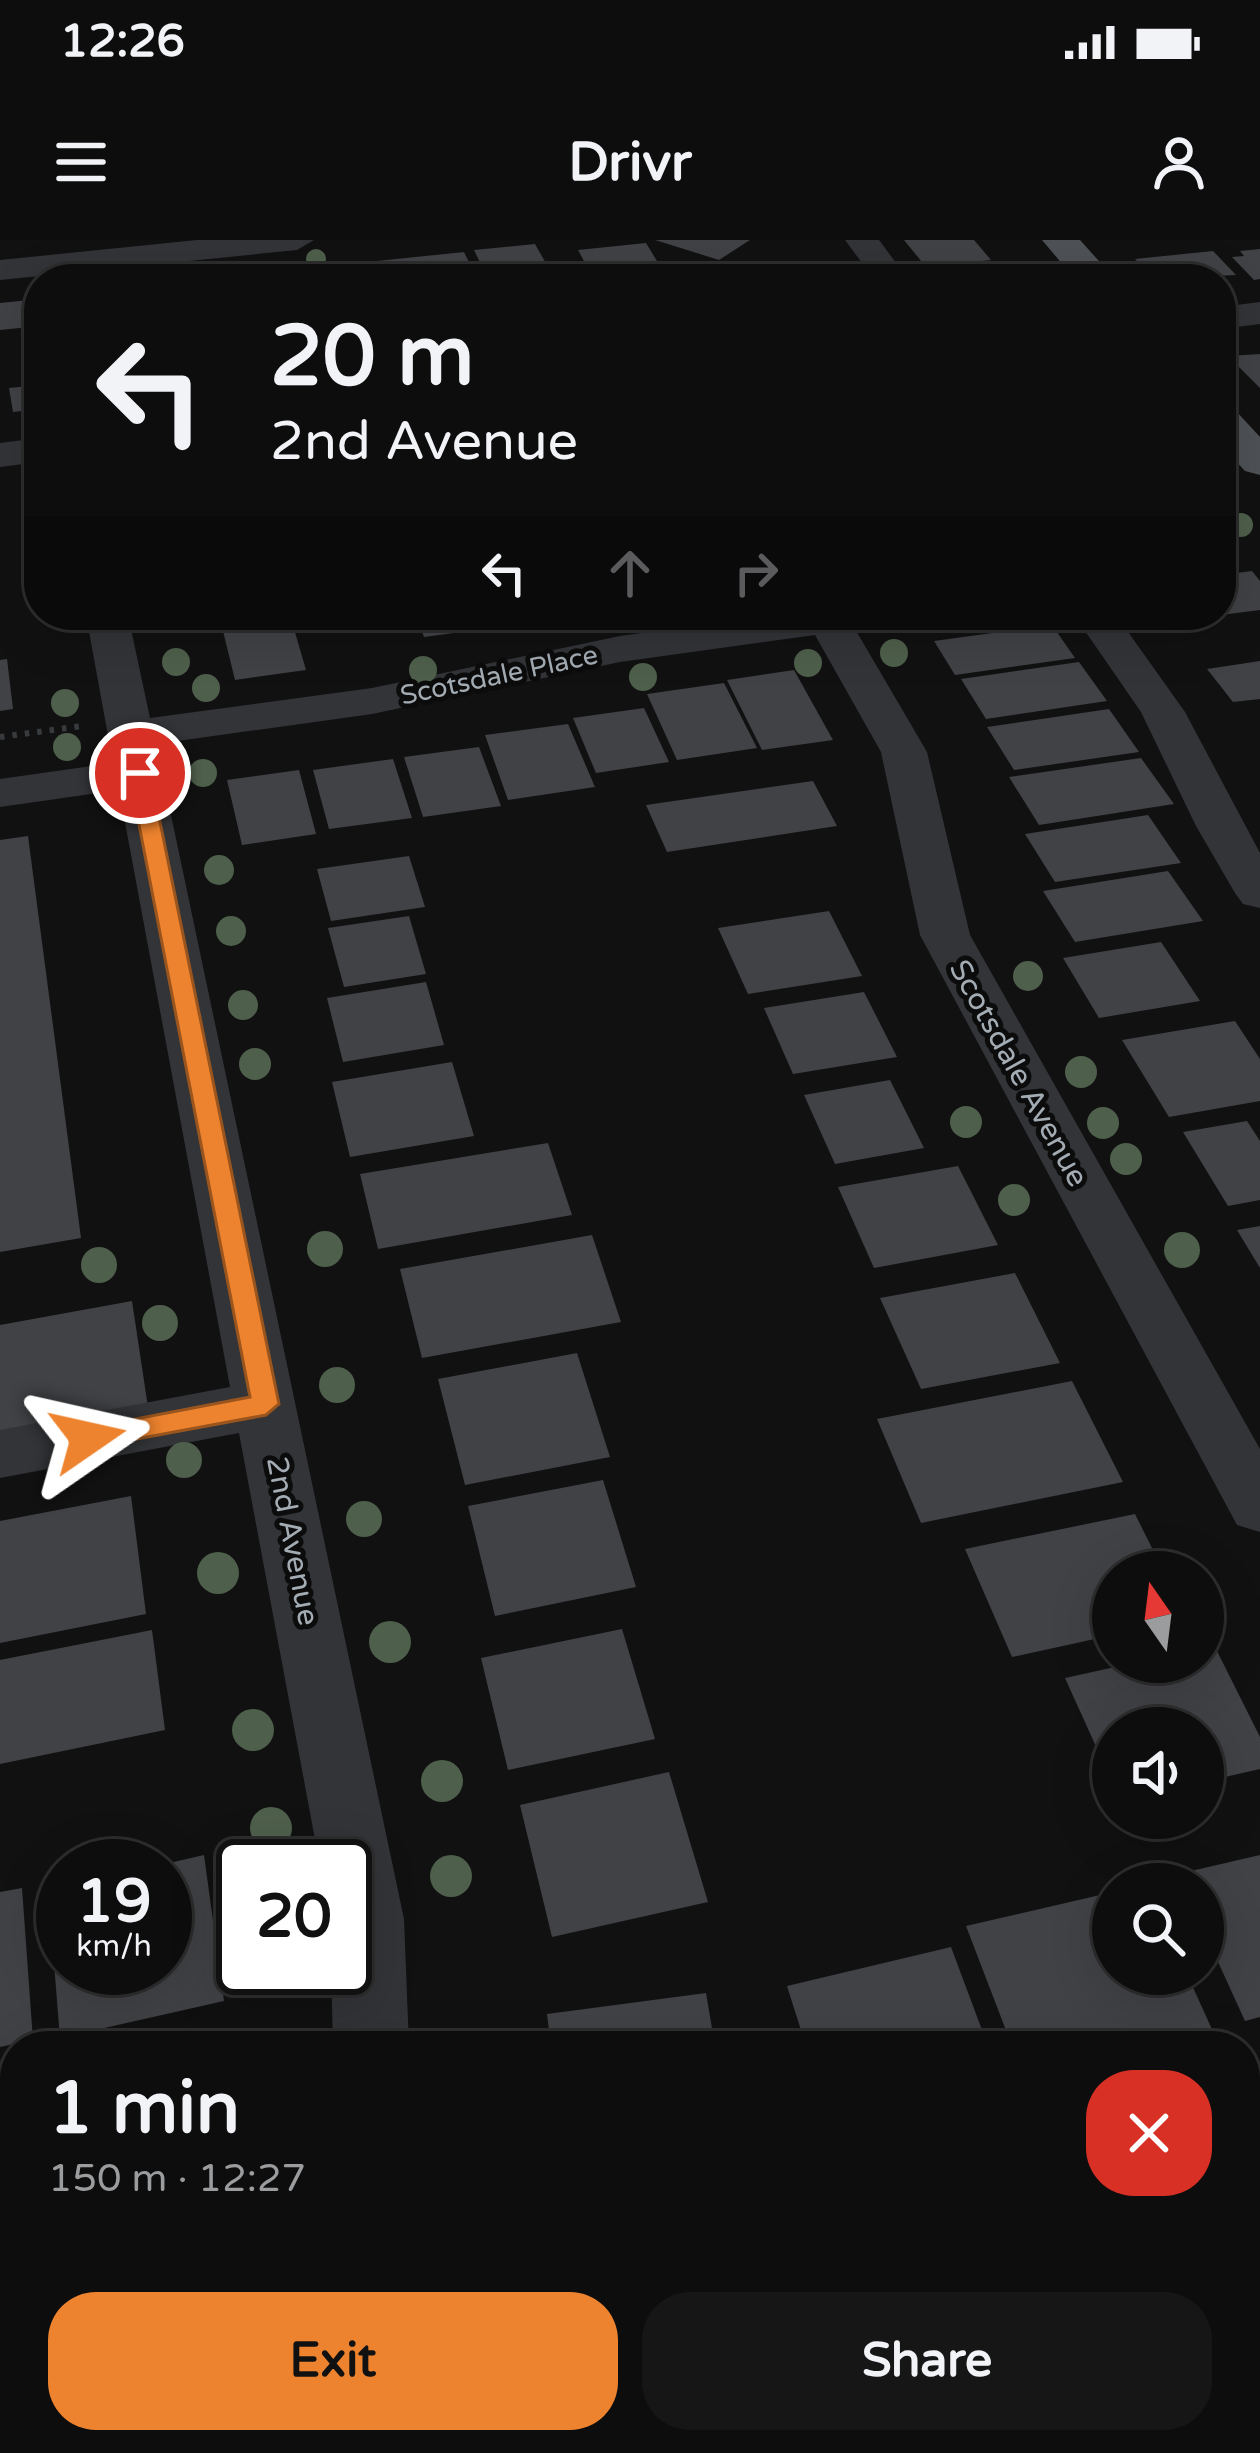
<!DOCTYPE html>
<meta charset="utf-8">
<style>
body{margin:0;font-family:"Varela Round",sans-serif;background:#161617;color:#f1f3f6;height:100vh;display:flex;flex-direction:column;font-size:45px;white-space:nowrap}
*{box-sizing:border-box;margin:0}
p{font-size:39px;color:#9a9c9e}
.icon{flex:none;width:66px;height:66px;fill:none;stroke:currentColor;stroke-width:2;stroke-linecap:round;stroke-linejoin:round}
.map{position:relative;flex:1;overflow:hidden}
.drawer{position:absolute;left:0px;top:1791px;width:1260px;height:423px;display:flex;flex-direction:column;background:#0d0d0e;border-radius:48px 48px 0 0;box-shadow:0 12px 48px #0002,0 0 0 3px #2d2d2e}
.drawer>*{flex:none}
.top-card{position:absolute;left:24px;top:24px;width:1212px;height:366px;border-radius:48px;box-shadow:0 12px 48px #0002,0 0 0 3px #2d2d2e;background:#0d0d0e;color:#f1f3f6;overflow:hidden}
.needle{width:78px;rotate:346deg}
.buttons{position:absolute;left:1092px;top:1311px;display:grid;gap:24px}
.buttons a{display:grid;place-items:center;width:132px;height:132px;border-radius:50%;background:#0d0d0e;box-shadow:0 12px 48px #0002,0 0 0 3px #2d2d2e;font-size:60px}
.speed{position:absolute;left:36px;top:1599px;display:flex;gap:24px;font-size:60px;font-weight:700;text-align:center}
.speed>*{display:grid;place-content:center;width:156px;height:156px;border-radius:50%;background:#0d0d0e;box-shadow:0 12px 48px #0002,0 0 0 3px #2d2d2e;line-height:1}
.speed small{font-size:30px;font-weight:400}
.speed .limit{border:6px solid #111;border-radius:18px;background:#fff;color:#111}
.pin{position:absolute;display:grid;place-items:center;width:102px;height:102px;color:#fff;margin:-51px;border:6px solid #fff;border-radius:50%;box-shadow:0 3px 12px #0007}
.me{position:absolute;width:132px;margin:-66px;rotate:79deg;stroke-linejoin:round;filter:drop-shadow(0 0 9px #0008)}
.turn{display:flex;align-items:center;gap:42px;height:252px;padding:0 48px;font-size:54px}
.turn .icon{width:156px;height:156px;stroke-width:2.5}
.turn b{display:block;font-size:84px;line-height:102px}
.lanes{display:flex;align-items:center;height:114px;padding:0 48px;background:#0003;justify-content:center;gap:60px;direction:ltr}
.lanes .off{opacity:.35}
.round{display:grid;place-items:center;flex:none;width:126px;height:126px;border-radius:48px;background:#161617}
.headline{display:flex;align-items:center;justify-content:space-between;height:204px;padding:0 48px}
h1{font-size:72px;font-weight:700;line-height:90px}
.button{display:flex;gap:24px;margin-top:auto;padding:24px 48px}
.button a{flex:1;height:138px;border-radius:48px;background:#ed832e;color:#111;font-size:48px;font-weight:700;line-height:138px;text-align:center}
.button a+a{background:#161617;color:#f1f3f6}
.status{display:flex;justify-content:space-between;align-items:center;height:84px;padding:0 60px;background:#0d0d0e;direction:ltr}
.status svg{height:33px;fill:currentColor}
header{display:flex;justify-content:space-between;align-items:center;height:156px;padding:0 48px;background:#0d0d0e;font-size:54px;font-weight:700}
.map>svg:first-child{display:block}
.building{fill:#404245}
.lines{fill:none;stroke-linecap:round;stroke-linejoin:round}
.path-far1{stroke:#383b3e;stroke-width:6;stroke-dasharray:4.5 8;stroke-linecap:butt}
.path{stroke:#383b3e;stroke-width:9;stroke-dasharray:8 12;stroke-linecap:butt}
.minor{fill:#323437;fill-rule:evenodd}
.major{fill:#4e5256;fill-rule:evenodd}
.tree{fill:#4e5f4b}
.route{fill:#ed832e;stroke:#9a551e;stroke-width:3}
.labels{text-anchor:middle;stroke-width:10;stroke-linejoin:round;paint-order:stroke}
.far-street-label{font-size:27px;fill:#a3abb3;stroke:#0c0c0d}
.street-label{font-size:30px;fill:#a3abb3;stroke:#0c0c0d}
</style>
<div class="status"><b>12:26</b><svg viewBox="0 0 49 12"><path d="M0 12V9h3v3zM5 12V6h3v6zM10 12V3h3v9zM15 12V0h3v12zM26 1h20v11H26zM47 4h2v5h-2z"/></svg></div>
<header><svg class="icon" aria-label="menu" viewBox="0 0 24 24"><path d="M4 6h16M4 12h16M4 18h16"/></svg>Drivr<svg class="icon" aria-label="person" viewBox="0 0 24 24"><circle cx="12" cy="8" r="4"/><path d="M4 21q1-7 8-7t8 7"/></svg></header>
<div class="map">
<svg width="1260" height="2213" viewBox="0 0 1260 2213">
<rect width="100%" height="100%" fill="#111112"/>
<g class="building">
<path d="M655 0H750L719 20Z"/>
<path d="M904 0H974L991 20 926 27Z"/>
<path d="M646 3 660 26 591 34 578 10Z"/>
<path d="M535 4 552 34 488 39 474 10Z"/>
<path d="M1260 9V39L1254 40 1232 17 1244 16 1240 11Z"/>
<path d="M1213 11 1236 35 1153 39 1135 19Z"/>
<path d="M464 12 477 39H385L377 21Z"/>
<path d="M999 22 1013 39H933L926 30Z"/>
<path d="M354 26 359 39H290L288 33Z"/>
<path d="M39 59V86L0 90V63Z"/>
<path d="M1260 114V148L1228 116Z"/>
<path d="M39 145V169L13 172 9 148Z"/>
<path d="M1252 331 1260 341V370L1221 375V335Z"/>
<path d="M416 375H486L491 388 424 397Z"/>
<path d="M292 382 306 430 235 440 223 391Z"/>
<path d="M1052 385 1075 418 955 435 934 401Z"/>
<path d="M7 419 13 469 0 471V420Z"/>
<path d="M1260 421V459L1233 462 1207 429Z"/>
<path d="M1079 422 1107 461 986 479 961 439Z"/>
<path d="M794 430 833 500 762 510 727 440Z"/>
<path d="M724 443 757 508 677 520 647 454Z"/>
<path d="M644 468 669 522 596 533 573 478Z"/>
<path d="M1109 469 1139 512 1014 530 987 487Z"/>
<path d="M568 484 595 547 508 560 485 495Z"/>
<path d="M479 507 501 566 423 577 404 517Z"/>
<path d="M1141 518 1174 564 1039 585 1009 537Z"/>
<path d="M393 519 412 578 329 589 313 530Z"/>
<path d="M299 530 316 594 242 605 227 540Z"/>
<path d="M813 541 837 586 667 612 646 565Z"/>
<path d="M1148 575 1181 623 1055 642 1025 594Z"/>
<path d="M28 596 81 998 0 1012V600Z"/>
<path d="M409 616 425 667 331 681 317 629Z"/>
<path d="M1168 631 1203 681 1075 702 1043 651Z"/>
<path d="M829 671 862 736 748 754 718 688Z"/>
<path d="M409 676 426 734 344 747 328 688Z"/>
<path d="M1161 702 1200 761 1099 778 1063 718Z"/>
<path d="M426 742 444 805 343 822 327 758Z"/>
<path d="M864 752 897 817 793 834 764 768Z"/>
<path d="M1235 781 1260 819V861L1169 877 1122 800Z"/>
<path d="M452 822 474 896 350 917 332 842Z"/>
<path d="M890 840 924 908 835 924 804 855Z"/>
<path d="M1247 881 1260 901V960L1228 966 1183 892Z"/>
<path d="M548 903 572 975 378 1009 360 934Z"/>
<path d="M958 926 998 1005 874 1028 838 947Z"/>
<path d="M1260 986V1028L1237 990Z"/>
<path d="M592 995 621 1082 422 1118 400 1029Z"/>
<path d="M1015 1033 1060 1123 921 1149 880 1058Z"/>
<path d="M132 1061 149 1174 0 1202V1085Z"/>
<path d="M577 1113 610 1217 465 1245 438 1139Z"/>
<path d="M1072 1141 1123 1242 921 1283 877 1179Z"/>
<path d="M603 1240 636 1347 495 1376 468 1266Z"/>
<path d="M131 1256 146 1374 0 1403V1281Z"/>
<path d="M1135 1274 1164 1332H1113V1395L1012 1417 965 1309Z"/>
<path d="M622 1389 655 1499 508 1530 481 1418Z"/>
<path d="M152 1390 165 1490 0 1524V1420Z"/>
<path d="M1214 1405 1260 1497V1529L1203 1542V1488H1113V1544L1065 1438 1138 1422H1203V1408Z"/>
<path d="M669 1532 708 1662 552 1697 520 1565Z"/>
<path d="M204 1615 224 1761 60 1798 48 1649 63 1646V1728H165V1624Z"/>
<path d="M1260 1615V1777L1245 1781 1203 1689V1644H1182L1178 1634Z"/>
<path d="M22 1648 33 1800 0 1807V1652Z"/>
<path d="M1113 1652V1734H1187L1215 1796 1177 1806H1012L966 1686Z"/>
<path d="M951 1707 988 1806H806L787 1746Z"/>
<path d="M706 1753 715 1806H551L547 1774Z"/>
<path d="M1189 2199H1203L1209 2213H1143Z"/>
</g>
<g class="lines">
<path class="path-far1" d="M0 497 82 486"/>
<path class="path" d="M1219 2199 1225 2213"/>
<g class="minor">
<path d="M197 0H314L297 10 0 40V20Z"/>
<path d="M845 0H879L908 39H874Z"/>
<path d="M1260 62V84L1221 89V67Z"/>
<path d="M39 198V222L0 227V203Z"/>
<path d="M86 375H128L150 478 372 448 620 396 773 375H886L880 384 855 389 927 512 970 695 1260 1209V1292L1237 1285 920 695 881 512 815 395 620 422 372 474 156 504 404 1679 409 1806H333L331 1728H345V1626H320L239 1193 0 1238V1190L230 1147 119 550 0 567V539L113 523Z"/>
<path d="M1074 375H1116L1185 472 1260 613V668L1243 664 1235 653 1196 586 1141 472Z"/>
<path d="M1260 1929V2009L1245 2013V1933Z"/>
<path d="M0 1978 15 1981V2063L0 2060Z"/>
</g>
<g class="major">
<path d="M1042 0H1080L1115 39H1075Z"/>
<path d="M1221 168 1236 171 1260 197V235L1245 231 1221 205Z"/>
</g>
</g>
<g class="tree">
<circle cx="316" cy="19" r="10"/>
<circle cx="1241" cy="285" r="12"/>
<circle cx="894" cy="413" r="14"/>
<circle cx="176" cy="422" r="14"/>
<circle cx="808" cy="423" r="14"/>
<circle cx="423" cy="430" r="14"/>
<circle cx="643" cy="437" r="14"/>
<circle cx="206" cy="448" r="14"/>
<circle cx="65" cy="463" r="14"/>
<circle cx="67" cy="507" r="14"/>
<circle cx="203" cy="533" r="14"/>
<circle cx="219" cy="630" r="15"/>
<circle cx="231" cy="691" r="15"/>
<circle cx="1028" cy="736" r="15"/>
<circle cx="243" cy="765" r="15"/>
<circle cx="255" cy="824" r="16"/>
<circle cx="1081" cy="832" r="16"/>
<circle cx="966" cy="882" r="16"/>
<circle cx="1103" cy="883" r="16"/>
<circle cx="1126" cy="919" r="16"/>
<circle cx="1014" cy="960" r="16"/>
<circle cx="325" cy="1009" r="18"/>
<circle cx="1182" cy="1010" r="18"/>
<circle cx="99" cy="1025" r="18"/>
<circle cx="160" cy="1083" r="18"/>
<circle cx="337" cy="1145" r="18"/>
<circle cx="184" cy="1220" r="18"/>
<circle cx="364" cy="1279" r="18"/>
<circle cx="218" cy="1333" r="21"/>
<circle cx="390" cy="1402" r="21"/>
<circle cx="253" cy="1490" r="21"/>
<circle cx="442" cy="1541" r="21"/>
<circle cx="271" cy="1588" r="21"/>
<circle cx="451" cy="1636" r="21"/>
</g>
<path class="route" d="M140 526 150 533 279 1164 266 1175 88 1208 78 1205 74 1198 78 1190 250 1157 129 533Z"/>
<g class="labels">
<g class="far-street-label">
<text transform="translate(499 435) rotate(-12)" y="9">Scotsdale Place</text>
</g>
<g class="street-label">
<text transform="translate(1019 833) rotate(61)" y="10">Scotsdale Avenue</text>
<text transform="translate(293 1301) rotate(79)" y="10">2nd Avenue</text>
</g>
</g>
</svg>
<div class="buttons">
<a><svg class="needle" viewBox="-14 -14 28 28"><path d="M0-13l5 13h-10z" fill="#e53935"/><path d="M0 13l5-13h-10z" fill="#9a9c9e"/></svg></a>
<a><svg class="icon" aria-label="sound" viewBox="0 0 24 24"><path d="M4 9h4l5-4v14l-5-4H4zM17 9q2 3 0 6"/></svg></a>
<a><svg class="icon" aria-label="search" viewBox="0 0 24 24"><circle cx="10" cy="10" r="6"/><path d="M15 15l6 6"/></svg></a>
</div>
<div class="speed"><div>19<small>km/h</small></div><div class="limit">20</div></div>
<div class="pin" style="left:140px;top:533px;background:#d93025"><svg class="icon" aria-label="arrive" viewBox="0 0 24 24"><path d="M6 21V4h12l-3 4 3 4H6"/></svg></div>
<svg class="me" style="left:88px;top:1198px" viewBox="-20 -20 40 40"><path d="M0-17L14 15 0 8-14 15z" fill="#ed832e" stroke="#fff" stroke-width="4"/></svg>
<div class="top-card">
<div class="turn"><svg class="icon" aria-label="left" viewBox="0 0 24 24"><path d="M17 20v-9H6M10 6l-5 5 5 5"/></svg><div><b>20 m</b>2nd Avenue</div></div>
<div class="lanes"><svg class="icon" aria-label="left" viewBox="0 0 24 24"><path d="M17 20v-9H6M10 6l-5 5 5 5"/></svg><svg class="icon off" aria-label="ahead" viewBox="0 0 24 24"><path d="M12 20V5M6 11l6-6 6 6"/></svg><svg class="icon off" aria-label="right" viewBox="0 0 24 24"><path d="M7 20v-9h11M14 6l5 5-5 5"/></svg></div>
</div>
<section class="drawer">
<div class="headline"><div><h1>1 min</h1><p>150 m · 12:27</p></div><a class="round" style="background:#d93025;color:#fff"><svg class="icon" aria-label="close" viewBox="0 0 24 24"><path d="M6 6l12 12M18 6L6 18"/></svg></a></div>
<div class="button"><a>Exit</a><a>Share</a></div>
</section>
</div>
